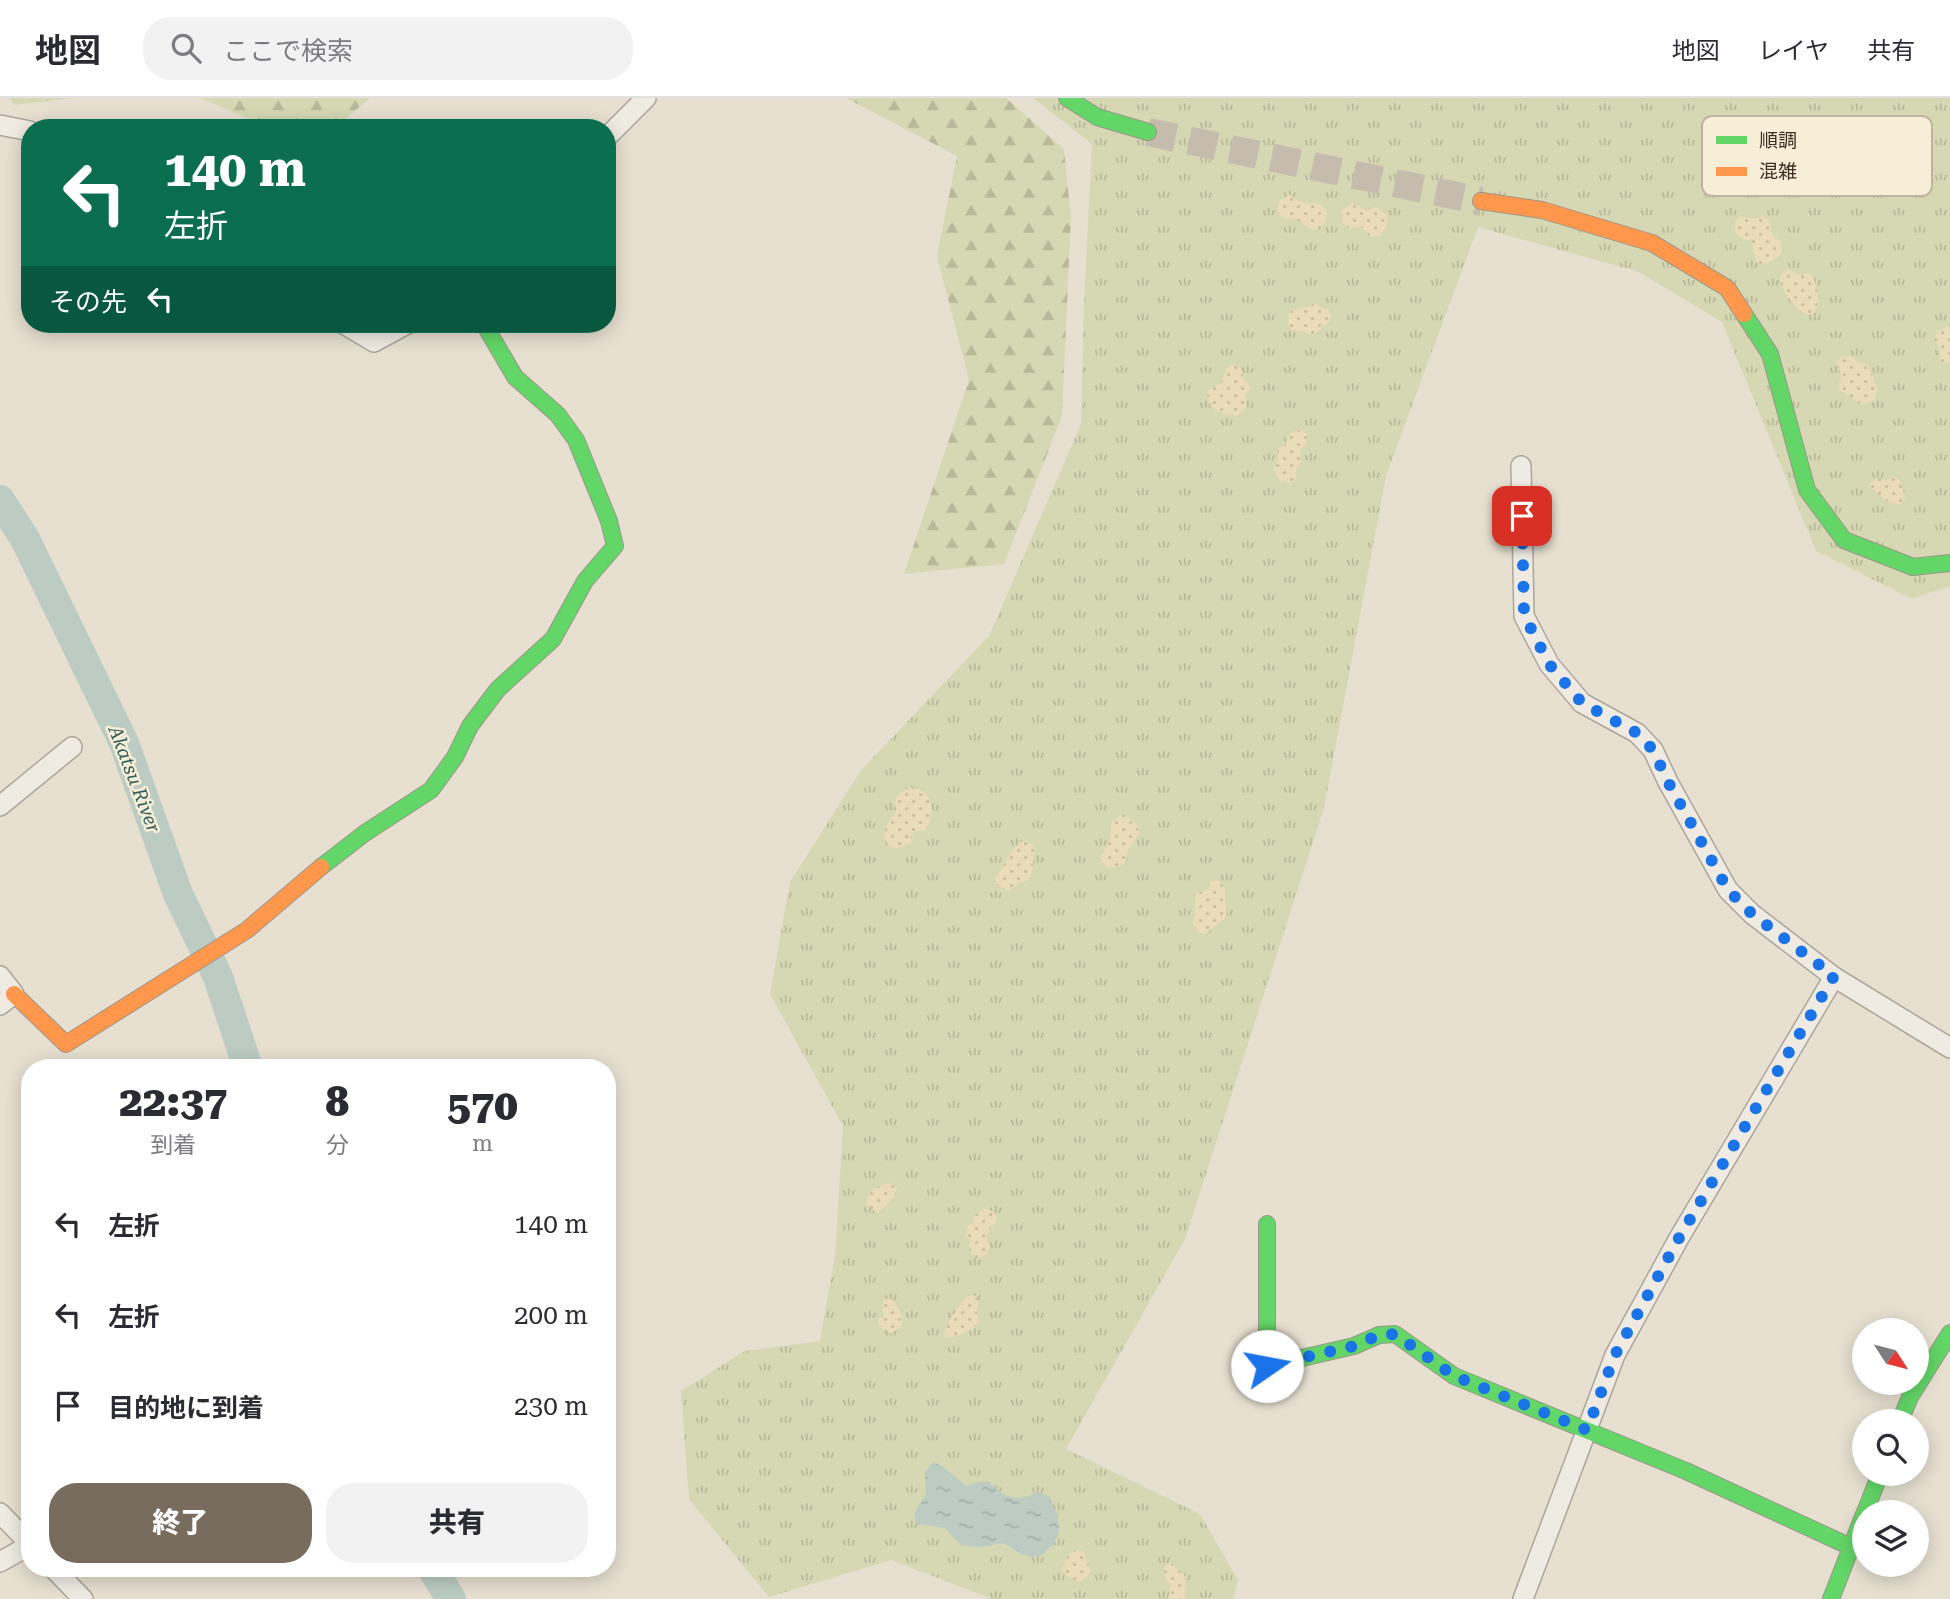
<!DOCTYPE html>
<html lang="ja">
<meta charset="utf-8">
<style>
body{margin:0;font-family:"Roboto Serif","Noto Sans JP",serif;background:#f2f2f3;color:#2b2b33;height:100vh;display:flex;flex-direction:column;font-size:26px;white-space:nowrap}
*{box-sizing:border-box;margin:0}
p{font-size:23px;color:#7c7c81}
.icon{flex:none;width:38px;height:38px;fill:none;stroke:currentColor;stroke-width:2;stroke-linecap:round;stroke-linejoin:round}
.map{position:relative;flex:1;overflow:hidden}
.sheet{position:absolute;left:21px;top:961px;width:595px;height:518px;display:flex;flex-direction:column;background:#fff;border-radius:28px;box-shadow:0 4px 18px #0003}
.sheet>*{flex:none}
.banner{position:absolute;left:21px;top:21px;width:595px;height:214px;border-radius:28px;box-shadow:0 4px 18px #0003;background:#0b6e4f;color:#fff;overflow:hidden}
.needle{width:46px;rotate:126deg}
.controls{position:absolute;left:1852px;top:1220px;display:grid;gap:14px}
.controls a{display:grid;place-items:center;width:77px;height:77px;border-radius:50%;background:#fff;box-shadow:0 4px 18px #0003;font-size:35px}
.pin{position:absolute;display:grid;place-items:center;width:60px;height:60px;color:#fff;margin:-30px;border-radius:14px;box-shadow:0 4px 10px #0006}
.me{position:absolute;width:77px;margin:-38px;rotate:78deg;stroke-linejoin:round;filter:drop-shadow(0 0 5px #0008)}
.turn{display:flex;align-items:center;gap:24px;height:147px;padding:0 28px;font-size:32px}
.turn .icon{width:91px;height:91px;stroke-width:2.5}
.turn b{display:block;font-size:49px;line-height:60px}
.then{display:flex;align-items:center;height:66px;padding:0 28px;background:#0003;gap:14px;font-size:26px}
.eta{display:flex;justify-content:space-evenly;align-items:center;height:119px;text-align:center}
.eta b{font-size:42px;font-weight:800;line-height:49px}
.button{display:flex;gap:14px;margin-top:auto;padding:14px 28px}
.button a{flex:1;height:80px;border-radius:28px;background:#786c5e;color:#fff;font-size:28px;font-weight:800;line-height:80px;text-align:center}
.button a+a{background:#f2f2f3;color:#2b2b33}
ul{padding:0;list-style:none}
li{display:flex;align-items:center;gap:21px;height:91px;padding:0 28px}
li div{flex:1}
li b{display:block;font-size:26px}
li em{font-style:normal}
header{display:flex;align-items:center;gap:42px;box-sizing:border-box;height:98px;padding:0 35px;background:#fff;border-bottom:2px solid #e1e1e2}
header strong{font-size:33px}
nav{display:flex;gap:38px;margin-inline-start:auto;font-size:24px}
.search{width:490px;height:63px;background:#f2f2f3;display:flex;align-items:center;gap:18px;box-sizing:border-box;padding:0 24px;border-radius:28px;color:#7c7c81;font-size:26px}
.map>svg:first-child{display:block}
.grass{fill:url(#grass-tufts)}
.forest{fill:url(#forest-firs)}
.sand{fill:url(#sand-dots)}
.water{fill:url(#water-ripples)}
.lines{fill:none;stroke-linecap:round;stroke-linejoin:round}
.river{stroke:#bcccc2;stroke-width:30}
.secondary-tunnel{stroke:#c5bcae;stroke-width:28;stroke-dasharray:28 14;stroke-linecap:butt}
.street-casing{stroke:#ada599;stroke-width:22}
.fast-casing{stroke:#9c958a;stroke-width:18}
.slow-casing{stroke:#9c958a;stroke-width:18}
.street{stroke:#efebe3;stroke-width:19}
.fast{stroke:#63d668;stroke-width:16}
.slow{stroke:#ff974d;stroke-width:16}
.route{stroke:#1a73e8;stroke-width:12;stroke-dasharray:0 21.6}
.labels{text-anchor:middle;stroke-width:5;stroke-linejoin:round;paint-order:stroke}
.water-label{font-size:19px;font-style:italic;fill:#2f5d5a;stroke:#f7eed8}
.key{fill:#f7eed8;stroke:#bfb4a1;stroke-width:2}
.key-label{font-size:19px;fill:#3d2e20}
</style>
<header>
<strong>地図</strong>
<div class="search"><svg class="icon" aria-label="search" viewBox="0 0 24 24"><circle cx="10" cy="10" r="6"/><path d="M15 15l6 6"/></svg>ここで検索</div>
<nav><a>地図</a><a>レイヤ</a><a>共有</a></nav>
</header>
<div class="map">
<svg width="1950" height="1501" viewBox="0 0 1950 1501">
<defs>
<pattern id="grass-tufts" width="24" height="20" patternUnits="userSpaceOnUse" patternTransform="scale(1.75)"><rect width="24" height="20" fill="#d6d7b3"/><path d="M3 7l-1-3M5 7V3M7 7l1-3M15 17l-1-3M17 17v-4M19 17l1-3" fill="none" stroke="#b9b99a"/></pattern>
<pattern id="forest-firs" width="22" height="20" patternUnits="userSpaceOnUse" patternTransform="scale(1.75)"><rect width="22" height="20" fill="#d6d7b3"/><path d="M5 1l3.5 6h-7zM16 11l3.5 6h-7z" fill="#b9b99a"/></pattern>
<pattern id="sand-dots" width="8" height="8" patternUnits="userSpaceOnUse" patternTransform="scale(1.75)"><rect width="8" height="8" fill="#eadcb9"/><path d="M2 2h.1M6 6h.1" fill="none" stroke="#cabd9f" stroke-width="1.8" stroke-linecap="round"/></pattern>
<pattern id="water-ripples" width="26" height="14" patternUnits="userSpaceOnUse" patternTransform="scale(1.75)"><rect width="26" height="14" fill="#bcccc2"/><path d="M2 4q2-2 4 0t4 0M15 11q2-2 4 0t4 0" fill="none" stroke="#a2b0a6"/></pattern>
</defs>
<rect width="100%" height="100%" fill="#e7e0d1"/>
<path class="grass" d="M1033 0H1950V488L1912 501 1816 453 1722 224 1639 174 1478 129 1386 378 1324 710 1185 1141 1066 1351 1200 1416 1238 1482 1233 1501H992L891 1462 769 1499 689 1401 681 1293 745 1253 820 1243 835 1157 843 1028 770 896 790 784 862 671 989 538 1081 326 1084 207 1092 46Z"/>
<g class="forest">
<path d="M10 0H75L14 7Z"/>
<path d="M200 0H370L335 30H271Z"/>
<path d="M846 0H1006L1064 51 1071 119 1062 318 1004 466 904 476 969 282 937 158 957 58Z"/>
</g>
<g class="sand">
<path d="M1289 97C1294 99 1299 104 1303 105 1307 106 1311 105 1315 105 1331 107 1328 122 1320 131H1310L1294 120 1286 121 1279 117 1277 110 1280 103Z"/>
<path d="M1352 105 1367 113 1375 109 1387 117V127L1380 138 1370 139 1362 129 1348 130 1342 124 1341 113Z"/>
<path d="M1740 118 1756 121 1763 118 1769 123 1773 138C1781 143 1783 147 1781 157L1766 166H1758C1752 157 1755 151 1751 142H1744L1735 135V124Z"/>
<path d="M1787 171 1798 177 1810 175C1818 187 1822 204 1813 216L1808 217C1795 211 1780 192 1780 178Z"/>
<path d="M1314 205 1324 211H1328L1331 217 1330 223 1313 238 1304 233 1291 232 1288 226 1289 215C1297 208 1306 212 1314 205Z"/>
<path d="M1950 227V264L1944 266 1940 262V252L1934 242 1937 234Z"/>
<path d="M1843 258H1850L1856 263 1868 267 1878 292 1874 302 1861 307 1840 292 1838 285 1842 279 1836 264Z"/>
<path d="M1232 266 1242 272 1243 280 1251 289 1245 298 1247 309 1237 318C1221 316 1207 312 1207 293L1221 285 1226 271Z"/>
<path d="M1302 332 1307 337V343L1300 353 1301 364 1296 371V381L1290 386 1285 383 1281 384 1273 371 1278 365V351L1285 347C1289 337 1289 333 1302 332Z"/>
<path d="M1896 379 1901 385 1905 400 1901 406C1888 407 1876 395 1869 386L1878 380 1886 382Z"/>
<path d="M910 689C935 691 936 716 925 733H915L910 739 912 744 896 751 889 748C878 736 888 724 897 713L894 705 898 697Z"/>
<path d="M1123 716 1137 727 1139 736 1128 752 1126 764C1117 770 1109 773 1101 764 1100 754 1106 752 1109 744 1114 728 1105 726 1123 716Z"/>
<path d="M1024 742 1033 747C1035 756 1034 775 1028 783L1020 784 1009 793 996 786V779C1009 764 1007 753 1024 742Z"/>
<path d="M1218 782 1225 790C1223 815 1236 812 1214 829 1208 834 1208 836 1200 835L1192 826C1197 816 1193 807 1196 796L1207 792 1211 783Z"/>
<path d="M891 1085 897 1091 894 1100 878 1115 868 1109 866 1102 874 1090Z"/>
<path d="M984 1111 993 1113 998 1121 989 1132 988 1137 985 1139 990 1147 987 1156 978 1161C969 1157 968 1149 971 1141L966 1139 967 1128 973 1125 975 1117Z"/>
<path d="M970 1197 976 1198 979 1205 976 1213 979 1222 975 1230 950 1241 944 1238C945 1227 961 1203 970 1197Z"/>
<path d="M892 1200C896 1204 901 1216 903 1222L901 1229 891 1236 887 1232 882 1231 878 1225 879 1220H884L882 1208 884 1202Z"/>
<path d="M1078 1452 1083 1453 1091 1474C1077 1491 1073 1481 1061 1472L1069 1456Z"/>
<path d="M1171 1465 1186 1479 1185 1501H1168L1171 1486C1164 1480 1163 1476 1166 1467Z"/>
</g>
<path class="water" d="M933 1364 942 1368 966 1388 978 1384H989C1005 1400 1018 1405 1038 1394L1049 1398 1058 1418 1059 1433 1054 1446 1041 1457 1033 1459 1022 1456 1003 1445 981 1449 961 1447 945 1430 917 1426 914 1416 926 1396 925 1374Z"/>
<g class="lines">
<g class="river">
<path d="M0 402 25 441 124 645 178 796 218 879 248 970"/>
<path d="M432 1470 451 1501"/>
</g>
<path class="secondary-tunnel" d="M1148 34 1481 103"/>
<g class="street-casing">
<g id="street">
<path d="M0 27 30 33"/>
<path d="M607 39 646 0"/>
<path d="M344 226 374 244 407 226"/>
<path d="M1521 368 1524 518 1549 566 1582 605 1637 635 1653 652 1668 684 1728 792 1752 816 1834 879 1950 950"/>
<path d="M0 708 72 649"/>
<path d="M0 878 14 896 0 907"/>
<path d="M0 1415 30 1446"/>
<path d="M0 1464 30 1447"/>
<path d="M53 1470 83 1501"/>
<path d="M1523 1501 1615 1257 1679 1140 1834 879"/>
</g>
</g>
<g class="fast-casing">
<g id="fast">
<path d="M1067 0 1097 19 1148 34"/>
<path d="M1744 216 1770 256 1807 392 1844 442 1913 469 1950 465"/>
<path d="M321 769 365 735 431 692 455 659 470 628 498 591 553 541 585 483 615 448 609 423 576 342 558 317 515 279 484 226"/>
<path d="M1267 1126V1268L1354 1248 1379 1237 1395 1236 1454 1278 1686 1373 1851 1449"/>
<path d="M1900 1323 1910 1299 1950 1235"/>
<path d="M1865 1414 1880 1376"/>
<path d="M1831 1501 1864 1416"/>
</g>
</g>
<g class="slow-casing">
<g id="slow">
<path d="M1481 103 1542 112 1652 145 1727 190 1744 216"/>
<path d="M14 896 66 946 247 832 321 769"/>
</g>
</g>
<use href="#street" class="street"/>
<use href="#fast" class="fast"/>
<use href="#slow" class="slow"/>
</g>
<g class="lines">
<path class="route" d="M1267 1268 1354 1248 1379 1237 1395 1236 1454 1278 1587 1332 1615 1257 1679 1140 1834 878 1752 816 1728 792 1668 684 1653 652 1637 635 1582 605 1549 566 1524 517 1522 418"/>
</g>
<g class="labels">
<g class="water-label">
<text transform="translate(135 681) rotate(69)" y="7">Akatsu River</text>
</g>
</g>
<rect x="1702" y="18" width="230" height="80" rx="10" class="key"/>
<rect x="1716" y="38" width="31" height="8" fill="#63d668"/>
<rect x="1716" y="69" width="31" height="9" fill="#ff974d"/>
<g class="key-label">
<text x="1759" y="49">順調</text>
<text x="1759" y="80">混雑</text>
</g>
</svg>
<div class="controls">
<a><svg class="needle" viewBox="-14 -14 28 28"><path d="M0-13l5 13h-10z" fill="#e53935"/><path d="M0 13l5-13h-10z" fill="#7c7c81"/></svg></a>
<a><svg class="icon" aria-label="search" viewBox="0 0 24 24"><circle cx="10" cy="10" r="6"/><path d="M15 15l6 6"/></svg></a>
<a><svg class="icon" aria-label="layers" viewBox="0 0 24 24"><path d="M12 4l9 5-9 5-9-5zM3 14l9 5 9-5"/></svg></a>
</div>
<div class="pin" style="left:1522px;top:418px;background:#d93025"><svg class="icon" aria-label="arrive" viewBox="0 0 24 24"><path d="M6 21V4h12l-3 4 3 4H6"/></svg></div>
<svg class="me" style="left:1267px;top:1268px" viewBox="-20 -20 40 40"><circle r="19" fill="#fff"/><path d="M0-13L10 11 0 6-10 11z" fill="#1a73e8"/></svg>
<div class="banner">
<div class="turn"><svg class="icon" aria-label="left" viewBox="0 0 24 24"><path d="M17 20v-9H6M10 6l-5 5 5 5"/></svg><div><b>140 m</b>左折</div></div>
<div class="then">その先<svg class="icon" aria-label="left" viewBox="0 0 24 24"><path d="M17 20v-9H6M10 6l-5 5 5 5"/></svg></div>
</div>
<section class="sheet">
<div class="eta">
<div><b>22:37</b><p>到着</p></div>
<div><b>8</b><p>分</p></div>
<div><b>570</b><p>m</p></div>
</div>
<ul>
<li><svg class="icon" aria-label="left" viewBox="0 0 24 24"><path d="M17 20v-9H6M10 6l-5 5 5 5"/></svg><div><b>左折</b></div><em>140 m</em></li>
<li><svg class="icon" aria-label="left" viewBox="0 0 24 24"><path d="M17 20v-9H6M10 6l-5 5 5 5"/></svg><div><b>左折</b></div><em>200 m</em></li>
<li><svg class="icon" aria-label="arrive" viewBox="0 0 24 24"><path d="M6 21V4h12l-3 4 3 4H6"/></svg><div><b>目的地に到着</b></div><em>230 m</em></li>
</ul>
<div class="button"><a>終了</a><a>共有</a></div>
</section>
</div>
